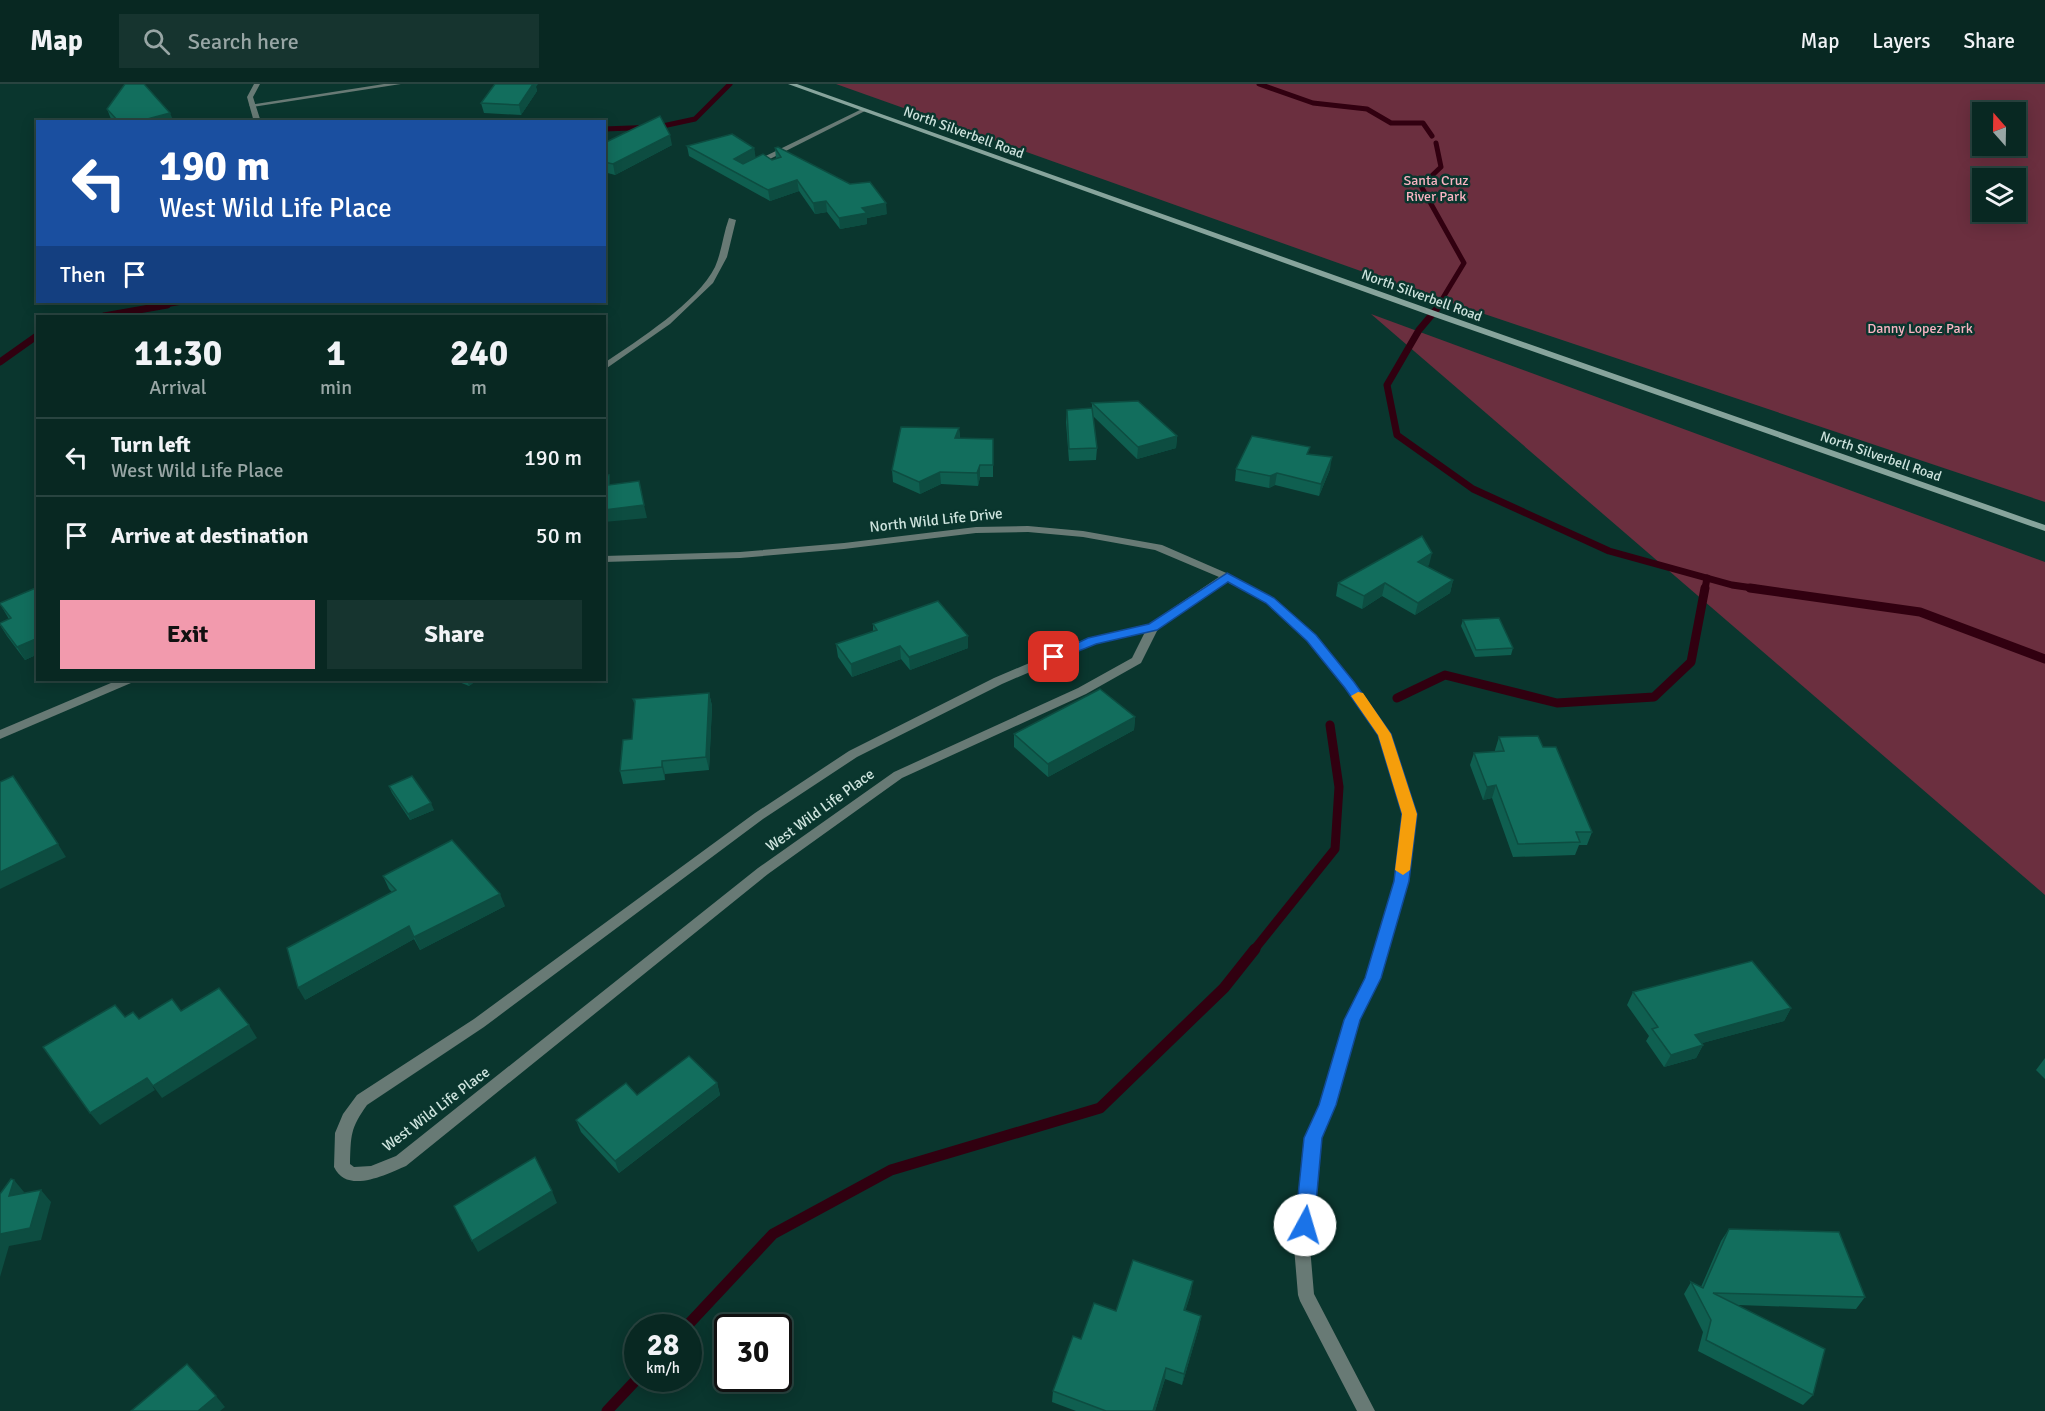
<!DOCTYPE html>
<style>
body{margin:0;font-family:Signika,sans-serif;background:#16342f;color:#f1f3f6;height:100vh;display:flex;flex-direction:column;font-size:22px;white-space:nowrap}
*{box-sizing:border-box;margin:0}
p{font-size:20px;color:#98a6a5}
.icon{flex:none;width:33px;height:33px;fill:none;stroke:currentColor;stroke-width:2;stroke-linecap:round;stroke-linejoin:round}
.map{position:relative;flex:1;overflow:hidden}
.side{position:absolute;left:36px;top:231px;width:570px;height:366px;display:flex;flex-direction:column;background:#082822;border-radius:0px;box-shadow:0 3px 15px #0003,0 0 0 2px #294440}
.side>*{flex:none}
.banner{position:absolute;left:36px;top:36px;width:570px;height:183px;border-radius:0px;box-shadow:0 3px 15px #0003,0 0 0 2px #294440;background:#1a4fa0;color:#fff;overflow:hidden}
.needle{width:39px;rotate:340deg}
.tools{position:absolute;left:1972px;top:18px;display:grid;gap:12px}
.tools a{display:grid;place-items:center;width:54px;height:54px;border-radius:0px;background:#082822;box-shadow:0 3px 15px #0003,0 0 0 2px #294440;font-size:30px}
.speed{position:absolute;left:624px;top:1230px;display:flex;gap:12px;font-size:30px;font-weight:700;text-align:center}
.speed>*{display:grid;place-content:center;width:78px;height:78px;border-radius:50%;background:#082822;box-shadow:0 3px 15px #0003,0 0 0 2px #294440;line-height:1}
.speed small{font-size:15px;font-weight:400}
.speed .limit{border:3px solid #111;border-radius:9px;background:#fff;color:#111}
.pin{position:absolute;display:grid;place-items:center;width:51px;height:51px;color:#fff;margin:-26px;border-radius:12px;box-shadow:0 3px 9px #0006}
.me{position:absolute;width:66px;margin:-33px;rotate:6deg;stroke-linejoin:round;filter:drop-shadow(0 0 4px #0008)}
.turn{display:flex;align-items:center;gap:21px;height:126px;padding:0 24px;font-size:27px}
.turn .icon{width:78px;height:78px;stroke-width:2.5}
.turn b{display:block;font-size:42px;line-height:51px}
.then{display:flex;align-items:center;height:57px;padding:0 24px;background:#0003;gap:12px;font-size:22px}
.eta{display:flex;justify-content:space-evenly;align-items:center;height:102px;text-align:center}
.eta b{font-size:36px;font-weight:800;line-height:42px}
.action{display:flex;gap:12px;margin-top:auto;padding:12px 24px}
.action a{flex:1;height:69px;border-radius:0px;background:#f29aad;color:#111;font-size:24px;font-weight:800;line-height:69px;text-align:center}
.action a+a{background:#16342f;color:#f1f3f6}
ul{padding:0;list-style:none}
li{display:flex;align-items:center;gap:18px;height:78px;padding:0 24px;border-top:2px solid #294440}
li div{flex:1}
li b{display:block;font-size:22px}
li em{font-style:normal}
header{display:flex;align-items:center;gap:36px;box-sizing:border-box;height:84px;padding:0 30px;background:#082822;border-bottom:2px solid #294440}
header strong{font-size:28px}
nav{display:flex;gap:33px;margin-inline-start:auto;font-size:21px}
.search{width:420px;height:54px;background:#16342f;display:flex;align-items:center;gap:15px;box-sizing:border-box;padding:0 21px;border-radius:0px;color:#98a6a5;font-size:22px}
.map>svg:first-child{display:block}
.green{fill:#6b2f3f;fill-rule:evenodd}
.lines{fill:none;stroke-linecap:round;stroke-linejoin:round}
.stream-far3{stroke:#310010;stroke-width:5}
.stream-far2{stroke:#310010;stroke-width:7}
.stream-far1{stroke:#310010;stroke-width:9}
.stream{stroke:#310010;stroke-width:11}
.service{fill:#687a75;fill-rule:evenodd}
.minor{fill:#687a75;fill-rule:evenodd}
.secondary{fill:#87a49c;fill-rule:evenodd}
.wall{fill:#0f5f50}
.shaded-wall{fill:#0d4d41}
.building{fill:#126e5d;stroke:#0d4d41;stroke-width:1.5}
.route{fill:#1a73e8;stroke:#114b97;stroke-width:1.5}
.slow{fill:#f59e0b}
.labels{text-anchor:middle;stroke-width:5;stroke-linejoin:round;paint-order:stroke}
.far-street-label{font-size:14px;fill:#cee4de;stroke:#0a362e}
.far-park-label{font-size:14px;fill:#f9b4c2;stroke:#0a362e}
.street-label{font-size:15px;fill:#cee4de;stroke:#0a362e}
</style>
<header>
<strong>Map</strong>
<div class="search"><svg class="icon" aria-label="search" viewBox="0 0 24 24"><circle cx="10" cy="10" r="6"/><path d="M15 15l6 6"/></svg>Search here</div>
<nav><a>Map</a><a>Layers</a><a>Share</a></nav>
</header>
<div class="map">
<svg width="2045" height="1327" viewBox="0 0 2045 1327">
<rect width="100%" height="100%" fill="#0a362e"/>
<g class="green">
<path d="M836 0H2045V418L1428 211ZM1983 28H2016V62H1983ZM1983 94H2016V128H1983Z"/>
<path d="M1371 230 2045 478V811Z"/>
</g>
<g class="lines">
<g class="stream-far3">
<path d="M1259 0 1313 19 1367 25 1391 39H1423L1432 52"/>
<path d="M604 45 658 43 695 35 730 0"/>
<path d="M1436 59 1441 83 1421 102 1464 179 1438 222"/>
<path d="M159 222 182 218"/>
</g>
<g class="stream-far2">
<path d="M1440 221 1419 246 1387 301 1397 351 1473 405 1609 467 1732 501 1760 505"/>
<path d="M104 232 167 221"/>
<path d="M0 278 38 251"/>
<path d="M1705 505 1707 494"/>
</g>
<g class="stream-far1">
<path d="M1750 504 1920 528 2045 575"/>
<path d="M1397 614 1445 591 1557 619 1654 613 1691 578 1705 504"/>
<path d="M1254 866 1335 765 1339 703 1330 641"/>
</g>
<g class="stream">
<path d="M685 1244 773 1150 891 1086 1100 1024 1224 904 1255 865"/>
<path d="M607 1327 638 1294"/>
</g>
<g class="service">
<path d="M384 0H401L252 23 249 21Z"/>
<path d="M862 25 867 26 756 82 749 80Z"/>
<path d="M118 596H133L131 599 0 655V646Z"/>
</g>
<g class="minor">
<path d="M254 0H260L253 13 261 38H254L247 13Z"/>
<path d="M729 134 736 136 727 173 713 199 670 240 604 286V279C637 257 698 218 715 183 722 167 723 150 729 134Z"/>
<path d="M1028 442 1083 447 1162 461 1231 491 1274 514 1315 551 1354 598 1390 650 1416 730 1408 797 1380 894 1359 936 1334 1021 1321 1054 1310 1163 1314 1210 1375 1327H1357L1300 1217 1298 1211 1294 1163 1305 1054 1320 1021 1345 936 1366 894 1394 797 1404 730 1378 651 1346 604 1307 557 1266 518 1227 498 1158 545 1141 579 1086 610 902 694 768 790 406 1082C387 1090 347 1111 334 1083L335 1049 343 1030 357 1011 474 935 755 729 849 667 994 594 1088 554 1149 540 1219 493 1155 466 1083 453 1028 448 976 449 844 465 740 474 604 478V472L740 468 844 459 976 443ZM1145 548 1132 574 1078 604 894 688 758 784 396 1072 371 1082 354 1083 350 1080C351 1051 350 1045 367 1021L484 943 763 735 857 673 1002 600 1095 560Z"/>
</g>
<path class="secondary" d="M788 0H797L1435 227 2045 441V447L1429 231Z"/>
</g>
<g class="wall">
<path d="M536 3 537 7 521 31 484 29 481 19Z"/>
<path d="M107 25 174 38H113L111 35Z"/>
<path d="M604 59 672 61 615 91 604 88Z"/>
<path d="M687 62 754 64 755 74 772 76 776 75 775 64 887 130 867 134V140L840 145 827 128 815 130 799 107 770 117 689 72Z"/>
<path d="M1092 319 1177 352 1176 364 1137 375 1093 332 1097 364 1096 376 1069 377 1066 338 1067 326 1092 324Z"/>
<path d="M959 344 960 354 993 355V393H980L978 402 941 400 920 410 893 398 892 386Z"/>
<path d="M1309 370 1330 385 1319 412 1275 401 1269 404 1235 397 1236 385Z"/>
<path d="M1429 481 1427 482 1453 496 1450 509 1415 531 1382 512 1362 525 1336 512 1338 499Z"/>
<path d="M38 503V570L25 576 7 552 0 541 9 535 0 520Z"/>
<path d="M1463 536 1513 564 1511 571 1475 573 1461 542Z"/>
<path d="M873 540 968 552V564L910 586 901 575 852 593 838 573 836 560 873 547Z"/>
<path d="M454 596H477L469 602Z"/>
<path d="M709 609 712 622 709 686 665 690V696L623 700 620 687 632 655 635 623 633 615Z"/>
<path d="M1135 633 1134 646 1048 693 1014 663V650Z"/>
<path d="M1499 653 1543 663 1592 748 1587 761H1579L1575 771 1513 773 1492 714 1483 716 1470 681 1474 669 1495 668V666Z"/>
<path d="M389 702 434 726 410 736 392 709Z"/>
<path d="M383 792 505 822 420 866 414 855 305 916 392 808 389 805Z"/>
<path d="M1633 908 1791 924 1784 937 1702 959 1703 961 1696 974 1664 983 1646 957 1649 952 1627 921Z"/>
<path d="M2045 974V995L2036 986Z"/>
<path d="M717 999 720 1011 619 1089 581 1048 576 1036Z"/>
<path d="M1729 1145 1865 1213 1856 1225 1738 1221 1813 1311 1803 1321 1698 1267 1703 1248 1684 1210 1691 1198 1701 1203 1721 1157Z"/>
<path d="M1191 1209 1185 1227 1201 1232 1199 1243 1182 1301 1165 1295 1155 1327H1076L1052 1318 1053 1307 1081 1255 1116 1227Z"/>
</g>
<g class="shaded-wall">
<path d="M531 0H538L536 3 537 7 521 31 519 21Z"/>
<path d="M170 29 174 38H136Z"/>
<path d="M670 51 672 61 615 91 613 80Z"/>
<path d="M754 64 756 75 736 85 734 75Z"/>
<path d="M797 96 799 107 770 117 768 106Z"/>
<path d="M826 117 827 128 815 130 813 119Z"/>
<path d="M886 119 887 130 867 134V140L840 145 839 134 862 124Z"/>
<path d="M959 344 960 356 955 354Z"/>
<path d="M1177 352 1176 364 1137 375 1138 363Z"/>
<path d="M1332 373 1330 385 1319 412 1321 400Z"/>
<path d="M980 381V393L978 402 977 389Z"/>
<path d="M940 388 941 400 920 410 919 398Z"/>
<path d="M1277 389 1275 401 1269 404 1270 392Z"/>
<path d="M644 421 647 434 604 438V426Z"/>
<path d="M1432 469 1429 481 1415 490 1418 478Z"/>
<path d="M1453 496 1450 509 1415 531 1418 519Z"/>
<path d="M1385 499 1382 512 1362 525 1364 512Z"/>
<path d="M968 552V564L910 586 909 573Z"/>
<path d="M38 554V570L25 576 17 563Z"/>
<path d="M900 562 901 575 852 593 851 580Z"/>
<path d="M467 596H477L469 602Z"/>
<path d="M709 609 712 622 709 686 706 673Z"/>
<path d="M1135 633 1134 646 1048 693V680Z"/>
<path d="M662 677 665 690V696L662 683Z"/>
<path d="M1496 701 1492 714 1483 716 1487 703Z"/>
<path d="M431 719 434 726 410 736 408 730Z"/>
<path d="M58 760 66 773 0 805V788Z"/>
<path d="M500 810 505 822 420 866 414 853Z"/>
<path d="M409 842 414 855 305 916 298 904Z"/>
<path d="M1791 924 1784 937 1688 963 1695 951Z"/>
<path d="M249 941 257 954 162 1014 153 1002Z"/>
<path d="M1703 961 1696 974 1664 983 1671 971Z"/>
<path d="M147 994 155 1006 100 1041 90 1029Z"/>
<path d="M717 999 720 1011 619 1089 615 1077Z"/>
<path d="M14 1096 24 1108 20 1124 9 1112Z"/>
<path d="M41 1106 51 1118 41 1156 9 1162 0 1193V1150Z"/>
<path d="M552 1107 557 1119 478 1168 472 1157Z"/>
<path d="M1193 1197 1191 1209 1182 1238 1184 1226Z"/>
<path d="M1201 1232 1199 1243 1182 1301 1184 1290Z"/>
<path d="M1166 1284 1165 1295 1155 1327H1153Z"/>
<path d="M216 1312 225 1323 220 1327H198Z"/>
</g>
<g class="building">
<path d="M125 0H144L170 29 136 38H119L107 25Z"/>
<path d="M495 0H533L519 21 481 19Z"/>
<path d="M660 32 670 51 613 80 604 78V59Z"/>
<path d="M732 50 754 64 734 75 743 80 763 70 772 76 781 73 775 64 778 63 850 100 870 98 886 119 862 124 867 129 839 134 826 117 813 119 797 96 768 106 687 62Z"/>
<path d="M1138 317 1177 352 1138 363 1092 319Z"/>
<path d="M1092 324 1097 364 1069 365 1067 326Z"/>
<path d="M901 343 959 344 955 354 993 355V381H980L977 389 940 388 919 398 892 386Z"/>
<path d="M1252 352 1310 363 1307 370 1332 373 1321 400 1277 389 1270 392 1236 385Z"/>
<path d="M609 391V401L639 397 644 421 604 426V392Z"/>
<path d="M1422 452 1432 469 1418 478 1453 496 1418 519 1385 499 1364 512 1338 499Z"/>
<path d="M38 503V554L17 563 0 540V539L11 534 0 520V519Z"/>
<path d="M938 517 968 552 909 573 900 562 851 580 836 560 877 546 873 540Z"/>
<path d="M1499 534 1513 564 1476 566 1463 536Z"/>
<path d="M1100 605 1135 633 1048 680 1014 650Z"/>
<path d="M709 609 706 673 662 677V683L620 687 623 656 632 655 635 617 633 615Z"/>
<path d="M1538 652 1543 663H1556L1592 748H1576L1580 758 1518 760 1496 701 1487 703 1474 669 1504 667 1499 653Z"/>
<path d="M13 692 58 760 0 788V698Z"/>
<path d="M412 692 431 719 408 730 389 702Z"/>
<path d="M452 756 500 810 414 853 409 842 298 904 287 864 396 806 383 792Z"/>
<path d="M1752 877 1791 924 1695 951 1703 961 1671 971 1652 945 1658 943 1633 908Z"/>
<path d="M219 904 249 941 153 1002 147 994 90 1029 43 963 115 921 125 933 133 928 139 935 172 915 181 927Z"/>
<path d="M689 972 717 999 615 1077 576 1036 626 999 637 1011Z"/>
<path d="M535 1073 552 1107 472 1157 454 1122Z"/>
<path d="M11 1095 14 1096 9 1112 41 1106 30 1144 0 1150V1110Z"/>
<path d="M1729 1145 1839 1148 1865 1213 1713 1209 1825 1265 1813 1311 1706 1256 1711 1236 1691 1198 1703 1204Z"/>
<path d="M1133 1176 1193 1197 1184 1226 1201 1232 1184 1290 1166 1284 1153 1327H1106L1053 1307 1073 1252 1081 1255 1094 1219 1116 1227Z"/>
<path d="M187 1280 216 1312 198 1327H131Z"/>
</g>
<path class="route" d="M1227 489 1274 514 1316 551 1354 598 1391 650 1417 730 1409 797 1381 894 1360 936 1336 1021 1322 1054 1314 1141 1311 1147 1305 1150 1298 1147 1295 1141 1304 1054 1319 1021 1344 936 1365 894 1394 797 1402 730 1378 651 1345 604 1307 557 1266 519 1228 498 1157 546 1096 560 1054 577 1048 573 1088 554 1149 540Z"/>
<path class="slow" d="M1358 608 1363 609 1391 650 1417 730 1410 786 1403 791 1395 786 1402 730 1378 651 1351 612Z"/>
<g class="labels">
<g class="far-street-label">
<text transform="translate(964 48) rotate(20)" y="5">North Silverbell Road</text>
<text transform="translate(1422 211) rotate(20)" y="5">North Silverbell Road</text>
<text transform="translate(1881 372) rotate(19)" y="5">North Silverbell Road</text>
</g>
<g class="far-park-label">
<text x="1436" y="101">Santa Cruz<tspan x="1436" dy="16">River Park</tspan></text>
<text x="1920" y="249">Danny Lopez Park</text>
</g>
<g class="street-label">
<text transform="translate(936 436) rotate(-6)" y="5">North Wild Life Drive</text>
<text transform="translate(820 726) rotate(-36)" y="5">West Wild Life Place</text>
<text transform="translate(436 1025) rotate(-37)" y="5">West Wild Life Place</text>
</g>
</g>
</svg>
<div class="tools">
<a><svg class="needle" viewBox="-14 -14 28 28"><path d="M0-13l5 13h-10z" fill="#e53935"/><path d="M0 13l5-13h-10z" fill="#98a6a5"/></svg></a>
<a><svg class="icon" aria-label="layers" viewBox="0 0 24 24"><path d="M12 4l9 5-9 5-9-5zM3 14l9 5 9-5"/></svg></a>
</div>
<div class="speed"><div>28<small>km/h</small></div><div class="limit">30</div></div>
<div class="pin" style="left:1054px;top:573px;background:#d93025"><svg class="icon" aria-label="arrive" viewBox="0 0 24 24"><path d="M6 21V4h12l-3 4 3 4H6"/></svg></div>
<svg class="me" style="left:1305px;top:1141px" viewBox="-20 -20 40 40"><circle r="19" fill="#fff"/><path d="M0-13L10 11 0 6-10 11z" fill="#1a73e8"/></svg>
<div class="banner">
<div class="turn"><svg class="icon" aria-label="left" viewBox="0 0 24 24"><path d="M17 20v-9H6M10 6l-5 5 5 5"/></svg><div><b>190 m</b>West Wild Life Place</div></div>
<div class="then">Then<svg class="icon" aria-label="arrive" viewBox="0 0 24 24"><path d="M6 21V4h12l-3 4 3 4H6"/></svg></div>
</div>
<section class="side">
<div class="eta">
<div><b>11:30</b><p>Arrival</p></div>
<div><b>1</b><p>min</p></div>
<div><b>240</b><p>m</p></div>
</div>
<ul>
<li><svg class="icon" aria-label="left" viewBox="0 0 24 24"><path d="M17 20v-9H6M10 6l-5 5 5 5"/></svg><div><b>Turn left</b><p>West Wild Life Place</p></div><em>190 m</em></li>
<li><svg class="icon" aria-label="arrive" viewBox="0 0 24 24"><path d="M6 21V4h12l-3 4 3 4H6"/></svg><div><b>Arrive at destination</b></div><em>50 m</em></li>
</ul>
<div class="action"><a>Exit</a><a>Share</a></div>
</section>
</div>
